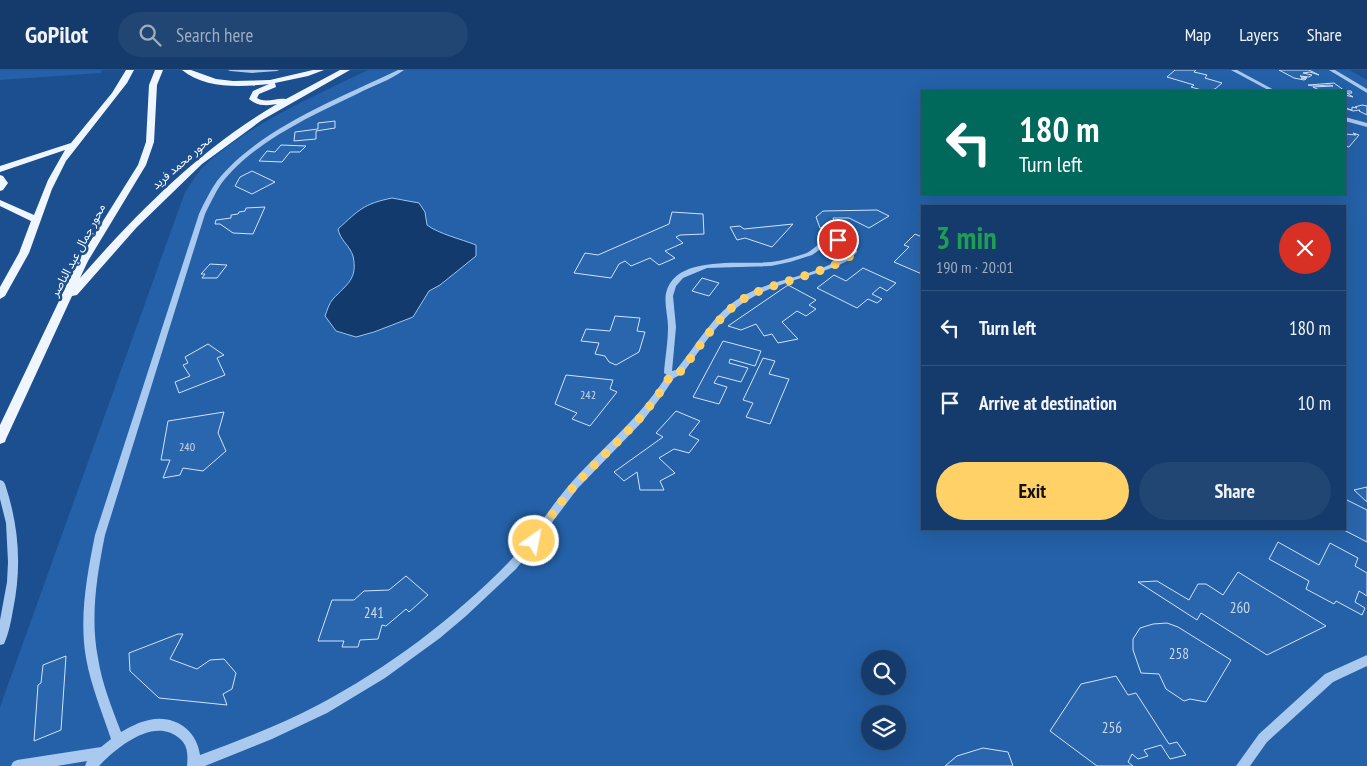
<!DOCTYPE html>
<meta charset="utf-8">
<style>
body{margin:0;font-family:"PT Sans Narrow","Noto Sans Arabic",sans-serif;background:#214673;color:#f1f3f6;height:100vh;display:flex;flex-direction:column;font-size:19px;white-space:nowrap}
*{box-sizing:border-box;margin:0}
p{font-size:16px;color:#9dadc1}
.icon{flex:none;width:28px;height:28px;fill:none;stroke:currentColor;stroke-width:2;stroke-linecap:round;stroke-linejoin:round}
.map{position:relative;flex:1;overflow:hidden}
.panel{position:absolute;left:921px;top:135px;width:425px;height:325px;display:flex;flex-direction:column;background:#143b6b;border-radius:0px;box-shadow:0 5px 20px #0002,0 0 0 1px #33557e}
.panel>*{flex:none}
.banner{position:absolute;left:921px;top:20px;width:425px;height:105px;border-radius:0px;box-shadow:0 5px 20px #0002,0 0 0 1px #33557e;background:#00695c;color:#fff;overflow:hidden}
.controls{position:absolute;left:861px;top:580px;display:grid;gap:10px}
.controls a{display:grid;place-items:center;width:45px;height:45px;border-radius:50%;background:#143b6b;box-shadow:0 5px 20px #0002,0 0 0 1px #33557e;font-size:25px}
.pin{position:absolute;display:grid;place-items:center;width:42px;height:42px;color:#fff;margin:-21px;border:2px solid #fff;border-radius:50%;box-shadow:0 1px 5px #0007}
.me{position:absolute;width:55px;margin:-28px;rotate:33deg;stroke-linejoin:round;filter:drop-shadow(0 0 4px #0008)}
.turn{display:flex;align-items:center;gap:18px;height:105px;padding:0 15px;font-size:22px}
.turn .icon{width:65px;height:65px;stroke-width:2.5}
.turn b{display:block;font-size:35px;line-height:42px}
.round{display:grid;place-items:center;flex:none;width:52px;height:52px;border-radius:26px;background:#214673}
.head{display:flex;align-items:center;justify-content:space-between;height:85px;padding:0 15px}
h1{font-size:30px;font-weight:700;line-height:38px;color:#1e9e55}
.primary-button{display:flex;gap:10px;margin-top:auto;padding:10px 15px}
.primary-button a{flex:1;height:58px;border-radius:30px;background:#ffd166;color:#111;font-size:20px;font-weight:700;line-height:58px;text-align:center}
.primary-button a+a{background:#214673;color:#f1f3f6}
ul{padding:0;list-style:none}
li{display:flex;align-items:center;gap:15px;height:75px;padding:0 15px;border-top:1px solid #33557e}
li div{flex:1}
li b{display:block;font-size:19px}
li em{font-style:normal}
header{display:flex;align-items:center;gap:30px;box-sizing:border-box;height:70px;padding:0 25px;background:#143b6b;border-bottom:1px solid #33557e}
header strong{font-size:24px}
nav{display:flex;gap:28px;margin-inline-start:auto;font-size:18px}
.search{width:350px;height:45px;background:#214673;display:flex;align-items:center;gap:12px;box-sizing:border-box;padding:0 18px;border-radius:28px;color:#9dadc1;font-size:19px}
.map>svg:first-child{display:block}
.green{fill:#2461a8;fill-rule:evenodd}
.water{fill:#123a6d;stroke:#9cc4f0}
.building{fill:#2a66ad;stroke:#cfe3fa}
.lines{fill:none;stroke-linecap:round;stroke-linejoin:round}
.minor{fill:#a9c9ee;fill-rule:evenodd}
.major{fill:#f0f6ff;fill-rule:evenodd}
.route{stroke:#ffd166;stroke-width:9;stroke-dasharray:0 16.2}
.labels{text-anchor:middle;stroke-width:5;stroke-linejoin:round;paint-order:stroke}
.far-street-label{font-size:12px;fill:#fff;stroke:#1b4f8f}
.number-label{font-size:12px;fill:#cad9ea}
.near-number-label{font-size:15px;fill:#cad9ea}
</style>
<header>
<strong>GoPilot</strong>
<div class="search"><svg class="icon" aria-label="search" viewBox="0 0 24 24"><circle cx="10" cy="10" r="6"/><path d="M15 15l6 6"/></svg>Search here</div>
<nav><a>Map</a><a>Layers</a><a>Share</a></nav>
</header>
<div class="map">
<svg width="1367" height="696" viewBox="0 0 1367 696">
<rect width="100%" height="100%" fill="#1b4f8f"/>
<g class="green">
<path d="M0 0H102L101 3 0 10Z"/>
<path d="M368 0H1350L1367 10V696H0V637L185 122C191 114 196 104 203 97 249 54 312 27 368 0ZM922 21H1345V124H922ZM922 136H1345V459H922ZM870 589H898V616H870ZM870 644H898V671H870Z"/>
</g>
<path class="water" d="M392 128 419 133 425 142 427 155C439 164 461 169 476 175V186L440 215 429 221 413 247 374 262 356 267 336 261 325 246C327 241 329 233 333 229 347 214 358 209 353 186 350 176 340 170 338 159 359 140 363 134 392 128Z"/>
<g class="building">
<path d="M1175 0H1196L1194 2 1207 5 1205 8 1222 13 1215 19 1205 21 1191 17 1194 15 1167 7Z"/>
<path d="M1279 0H1309L1319 5 1310 2 1303 3 1312 5 1309 7 1300 6 1307 8H1301L1306 9 1304 10 1294 8Z"/>
<path d="M1334 13 1345 21H1351L1352 23H1347L1353 27 1345 25V21H1321L1313 17 1333 16 1330 15 1313 16 1308 15Z"/>
<path d="M1362 35 1367 36V45L1359 41 1360 40 1353 41 1345 38 1352 40V37L1357 38 1355 37Z"/>
<path d="M335 51V58L316 61V69L294 71 295 62 318 59V53Z"/>
<path d="M1353 63 1359 65 1349 77 1345 76V64L1356 65Z"/>
<path d="M281 75 306 76 300 82H290L282 92 259 91 267 81 275 82Z"/>
<path d="M252 101 275 112 252 124 235 116 240 107Z"/>
<path d="M265 137 253 164 233 163 220 154H215L216 150 231 148V145L238 144 239 142 245 141 246 138Z"/>
<path d="M877 140 889 146 869 158 849 148H833L836 157 820 158 816 147 823 141Z"/>
<path d="M672 142 703 144 704 164 680 165 676 167 683 173 665 181 675 188 659 195 650 188 631 196 625 191 619 194 611 208 574 203 585 183 598 185 669 154Z"/>
<path d="M793 154 772 177 745 168 737 170 730 157 740 156 744 159Z"/>
<path d="M915 164 922 167V204L894 192 909 177 904 175Z"/>
<path d="M210 194 227 195 217 208H202L205 204H201Z"/>
<path d="M863 198 896 213 887 221 880 217 872 224 882 229 877 233 868 229 857 238 817 218 834 205 846 211Z"/>
<path d="M702 208 719 213 709 226 692 221Z"/>
<path d="M788 215 816 230 809 235 816 239 806 246 797 241 782 252 798 269 778 273 772 264 764 266 756 254 741 260 728 256Z"/>
<path d="M615 246 640 248 637 261 645 262 639 282 616 295 609 292 605 286 595 284 599 273 581 271 586 259 610 261Z"/>
<path d="M723 271 761 281 755 296 730 289 729 293 748 298 741 312 718 306 714 313 727 317 719 334 693 327Z"/>
<path d="M208 274 224 285 217 288 225 305 179 323 175 312 190 306 183 295 188 293 185 287Z"/>
<path d="M763 288 775 291 769 304 789 309 770 354 746 347 753 333 743 330Z"/>
<path d="M566 305 613 310 610 319 617 322 590 356 572 349 577 343 555 334Z"/>
<path d="M676 341 700 351 689 365 699 370 689 383 674 379 659 388 675 403 660 411 664 420H640L637 402 624 411 614 402 663 367 656 363Z"/>
<path d="M224 342 218 363 226 381 203 401 183 398 180 405 163 408 170 390H161L168 351Z"/>
<path d="M1367 417V432L1354 420Z"/>
<path d="M1345 429 1367 440V472L1342 459H1345Z"/>
<path d="M1278 472 1319 495 1330 473 1358 488 1355 496 1367 503V526L1359 521 1355 532 1365 538 1362 545 1336 531 1334 534 1306 519 1309 511 1269 489Z"/>
<path d="M1238 502 1326 556 1267 585 1201 543 1197 550 1138 512 1157 511 1189 530 1198 514H1206L1223 525Z"/>
<path d="M406 506 428 525 409 542 406 539 386 556 382 555 378 569 360 570 358 577H342L344 571H318L332 530H354L364 521 389 520Z"/>
<path d="M1167 553 1178 557 1231 590 1206 632 1190 629 1184 631 1166 619 1159 604 1141 603 1133 580V569L1140 558 1153 554Z"/>
<path d="M178 564H183L170 589 197 599 210 590 224 589 236 603 232 619 223 624 227 635 159 628 130 601 129 583Z"/>
<path d="M66 586 61 660 34 671 38 615 41 613 43 595Z"/>
<path d="M1116 606 1128 625 1136 623 1169 674 1177 672 1186 685 1170 689 1161 675 1144 680 1148 686 1138 689 1132 684 1128 692 1133 696H1097L1050 661 1081 614Z"/>
<path d="M983 678 1008 682 1013 696H945L957 686Z"/>
</g>
<g class="lines">
<g class="minor">
<path d="M228 0H279L277 1 252 3 230 1Z"/>
<path d="M398 0H404C391 10 372 16 357 24 311 46 253 72 221 114 215 123 210 134 205 144L105 465C97 505 90 547 98 588 102 614 112 638 121 662 130 657 139 652 149 650 174 644 197 660 200 685 240 670 280 655 318 635 388 598 453 549 508 493 532 468 549 438 571 413 603 377 641 347 667 305L664 303C665 288 668 273 668 257 668 246 664 234 666 223 675 184 741 195 771 192 782 191 793 187 804 184 813 181 818 173 826 169 834 165 849 168 855 175 856 176 857 181 857 182L849 190 837 196C809 207 773 214 748 230 719 247 702 279 682 304L674 308 664 323 642 352 578 418 532 479 516 499 466 546 440 568 385 608 327 643 272 669 205 696H187C188 685 188 675 179 668 154 647 117 677 99 696H85L87 691 57 696H11L13 692 17 690 101 677 111 669C102 642 91 616 86 588 79 547 87 505 95 465L199 144C204 133 210 121 217 111 258 59 340 28 398 0ZM831 172C839 171 848 173 850 182 822 206 776 207 743 226 714 242 697 275 676 300L672 301 676 257 673 226 676 216 683 208 707 198 771 196 790 192 812 185Z"/>
<path d="M1231 0H1237L1276 21H1270Z"/>
<path d="M1329 0H1335L1367 19V23Z"/>
<path d="M1345 47 1367 53V57L1345 51Z"/>
<path d="M0 410 3 411 5 414C19 456 22 497 13 540 11 551 9 563 4 574L0 575V550L7 512 8 492 6 453 0 429Z"/>
<path d="M1367 585V596L1333 612 1267 672 1250 696H1236L1259 664 1325 604Z"/>
</g>
<g class="major">
<path d="M126 0H134L127 13 66 91 52 119 29 183 5 226 0 229V217L19 183 31 151 0 136V130L34 145 48 110 65 80 0 102V96L71 73 112 23Z"/>
<path d="M155 0H163L157 15 154 72 146 95 88 191 80 208C139 141 200 79 277 34 267 36 257 36 249 29L253 21 269 14C241 17 205 19 182 0H191L216 9 233 11 270 10 313 0H324L308 6 275 13 276 17 259 24 257 28C267 34 276 27 286 29L340 0H350L262 50 202 94 137 157 77 225 72 226 6 369 5 372 0 374V355L78 191 138 95 146 72 149 15Z"/>
<path d="M0 105 3 106 8 113 3 120 0 121Z"/>
</g>
</g>
<g class="lines">
<path class="route" d="M534 471C548 451 561 430 578 412 610 377 648 347 671 304L680 302C701 277 716 246 745 228 769 213 841 200 854 182L852 176 838 170"/>
</g>
<g class="labels">
<g class="far-street-label">
<text transform="translate(182 92) rotate(-41)" y="4">محور محمد فريد</text>
<text transform="translate(78 180) rotate(-62)" y="4">محور جمال عبد الناصر</text>
</g>
<g class="number-label">
<text x="588" y="329">242</text>
<text x="187" y="381">240</text>
</g>
<g class="near-number-label">
<text x="1240" y="543">260</text>
<text x="374" y="548">241</text>
<text x="1179" y="589">258</text>
<text x="1112" y="663">256</text>
</g>
</g>
</svg>
<div class="controls">
<a><svg class="icon" aria-label="search" viewBox="0 0 24 24"><circle cx="10" cy="10" r="6"/><path d="M15 15l6 6"/></svg></a>
<a><svg class="icon" aria-label="layers" viewBox="0 0 24 24"><path d="M12 4l9 5-9 5-9-5zM3 14l9 5 9-5"/></svg></a>
</div>
<div class="pin" style="left:838px;top:170px;background:#d93025"><svg class="icon" aria-label="arrive" viewBox="0 0 24 24"><path d="M6 21V4h12l-3 4 3 4H6"/></svg></div>
<svg class="me" style="left:534px;top:471px" viewBox="-20 -20 40 40"><circle r="17" fill="#ffd166" stroke="#fff" stroke-width="3"/><path d="M0-11L8 9 0 5-8 9z" fill="#fff"/></svg>
<div class="banner">
<div class="turn"><svg class="icon" aria-label="left" viewBox="0 0 24 24"><path d="M17 20v-9H6M10 6l-5 5 5 5"/></svg><div><b>180 m</b>Turn left</div></div>
</div>
<section class="panel">
<div class="head"><div><h1>3 min</h1><p>190 m · 20:01</p></div><a class="round" style="background:#d93025;color:#fff"><svg class="icon" aria-label="close" viewBox="0 0 24 24"><path d="M6 6l12 12M18 6L6 18"/></svg></a></div>
<ul>
<li><svg class="icon" aria-label="left" viewBox="0 0 24 24"><path d="M17 20v-9H6M10 6l-5 5 5 5"/></svg><div><b>Turn left</b></div><em>180 m</em></li>
<li><svg class="icon" aria-label="arrive" viewBox="0 0 24 24"><path d="M6 21V4h12l-3 4 3 4H6"/></svg><div><b>Arrive at destination</b></div><em>10 m</em></li>
</ul>
<div class="primary-button"><a>Exit</a><a>Share</a></div>
</section>
</div>
